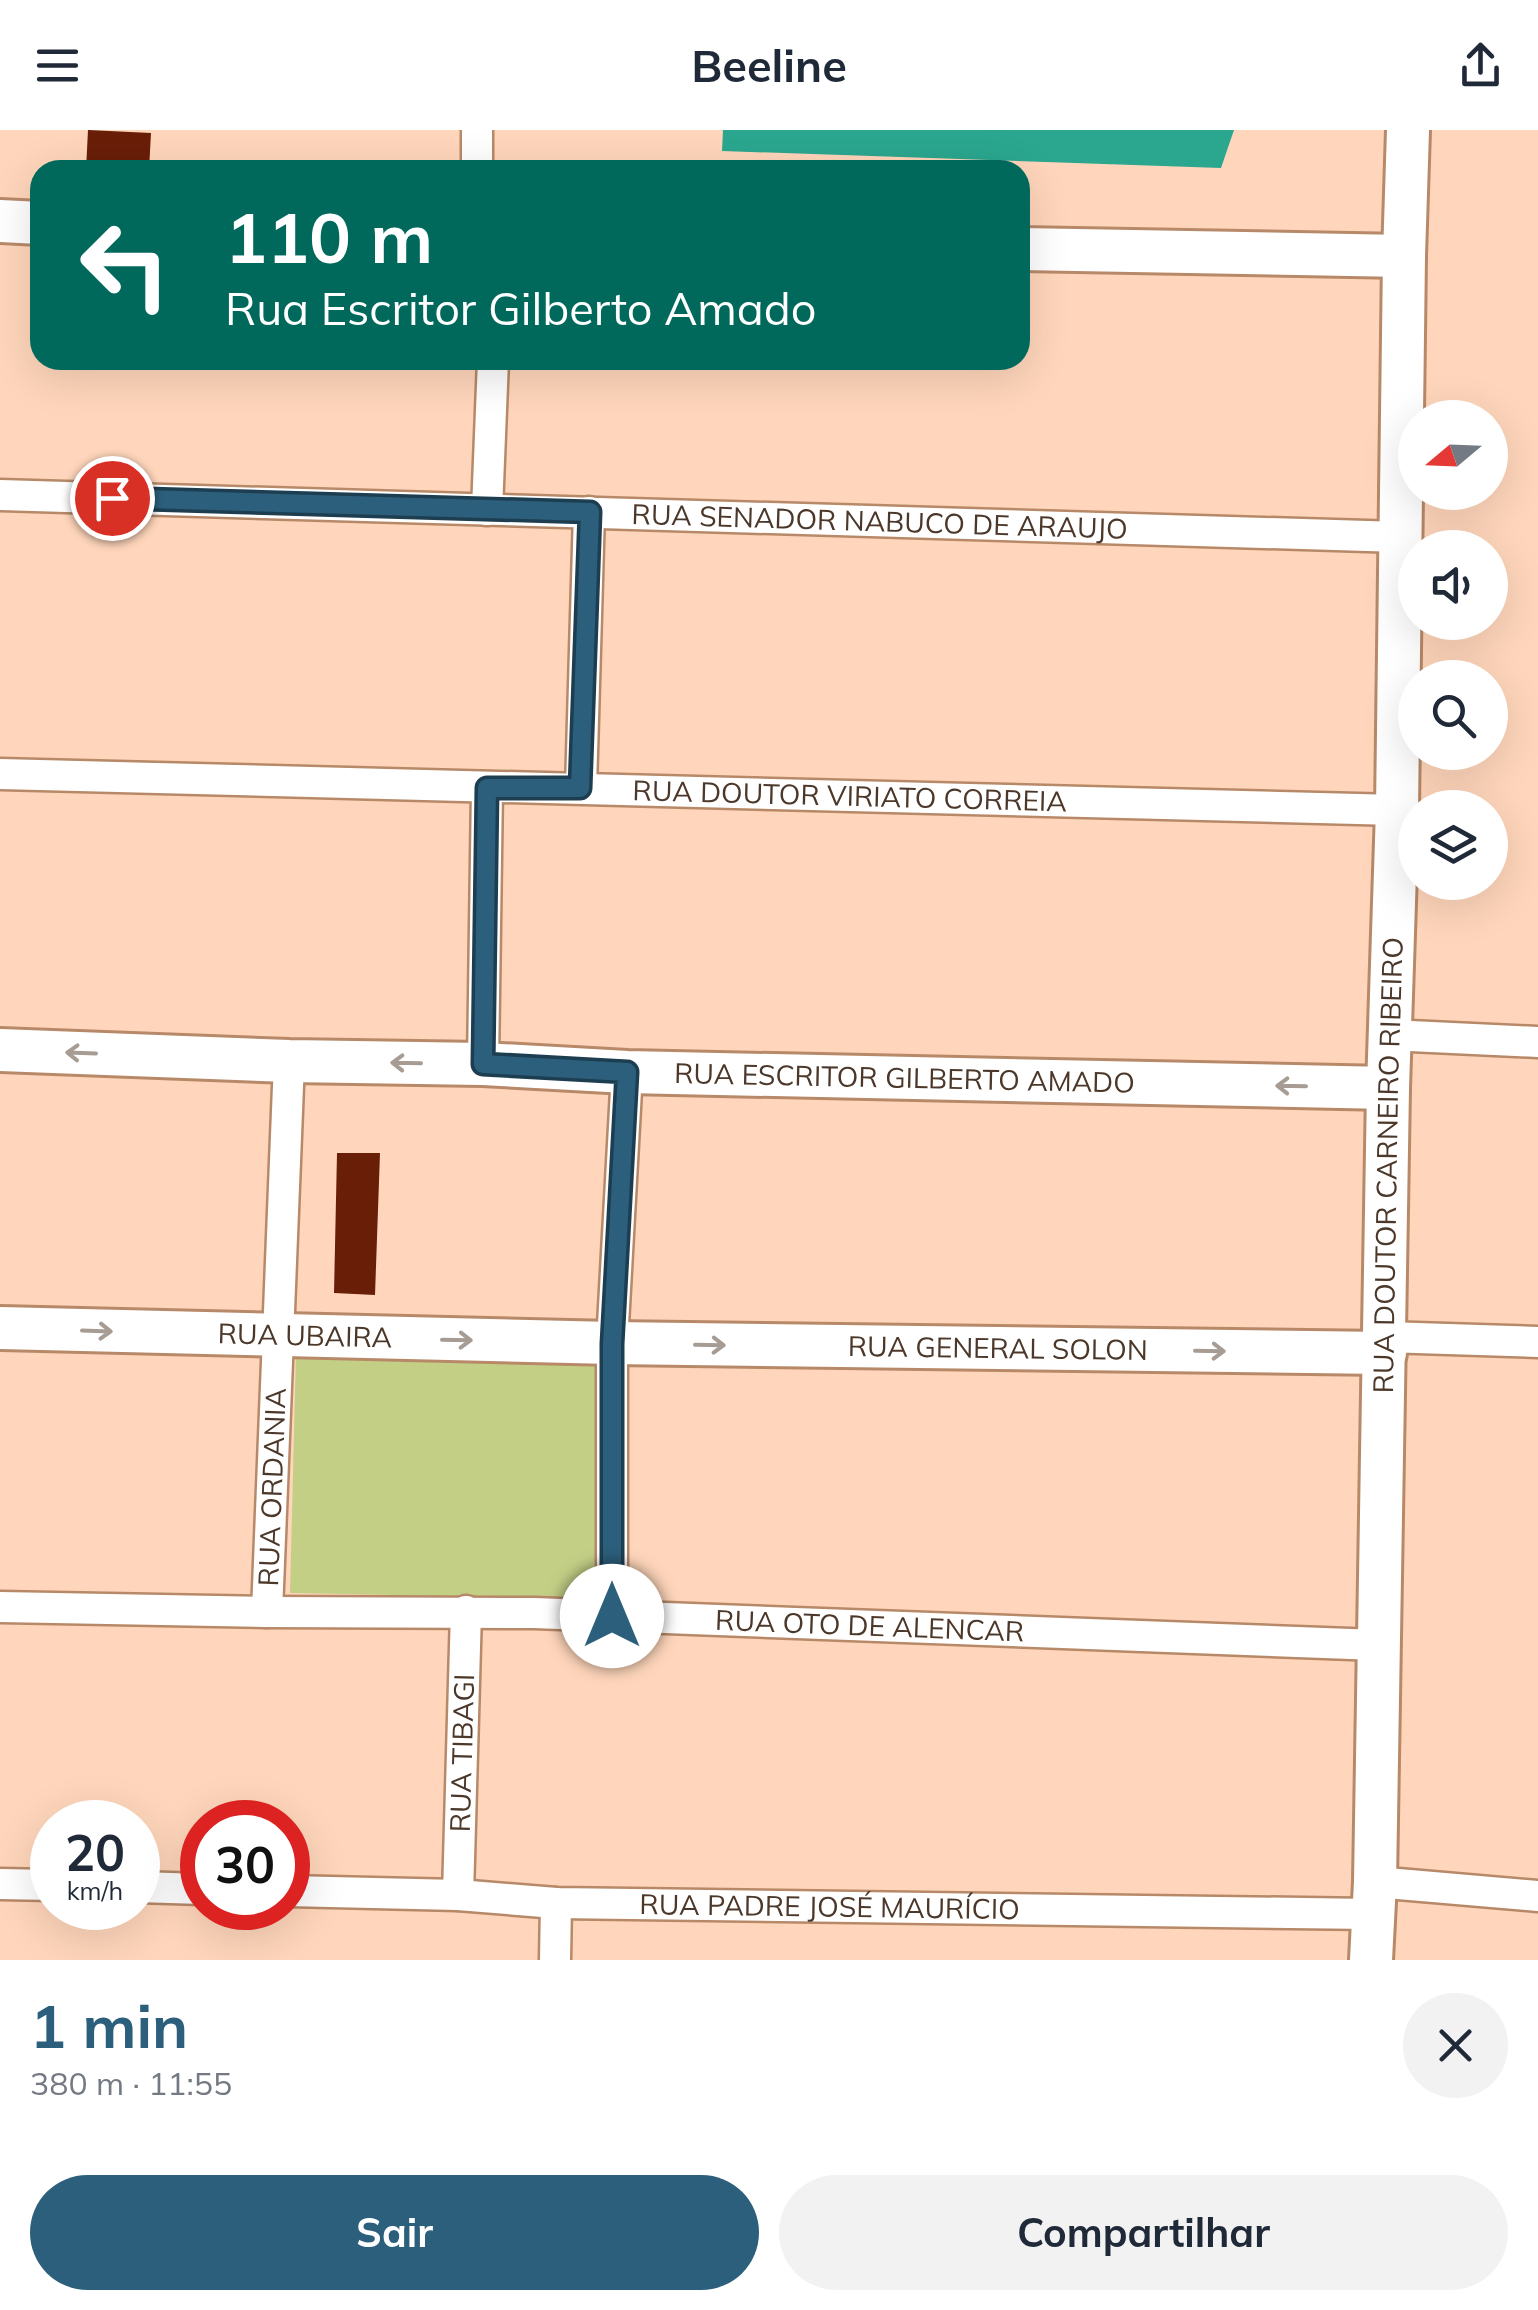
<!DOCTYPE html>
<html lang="pt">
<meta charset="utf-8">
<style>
body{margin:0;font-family:Mulish,sans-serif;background:#f2f2f3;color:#1f2937;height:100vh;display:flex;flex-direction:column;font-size:38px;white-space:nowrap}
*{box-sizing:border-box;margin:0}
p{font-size:32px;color:#747a83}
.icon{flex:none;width:55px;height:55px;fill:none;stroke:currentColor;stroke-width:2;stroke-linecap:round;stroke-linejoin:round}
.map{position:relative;height:1830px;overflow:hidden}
.sheet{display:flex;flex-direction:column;background:#fff;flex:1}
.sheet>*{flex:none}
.guide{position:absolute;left:30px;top:30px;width:1000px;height:210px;border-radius:30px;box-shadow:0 10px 40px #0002;background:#00695c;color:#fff;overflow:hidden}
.needle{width:65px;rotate:251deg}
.tools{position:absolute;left:1398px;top:270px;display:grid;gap:20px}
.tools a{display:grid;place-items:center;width:110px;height:110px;border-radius:50%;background:#fff;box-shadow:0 10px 40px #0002;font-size:50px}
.speed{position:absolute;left:30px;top:1670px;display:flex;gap:20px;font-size:50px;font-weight:700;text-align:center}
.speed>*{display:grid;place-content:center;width:130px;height:130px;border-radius:50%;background:#fff;box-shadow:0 10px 40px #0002;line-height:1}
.speed small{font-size:25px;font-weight:400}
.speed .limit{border:15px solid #d22;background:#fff;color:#111}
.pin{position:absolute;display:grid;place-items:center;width:85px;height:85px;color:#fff;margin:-42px;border:5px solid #fff;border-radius:50%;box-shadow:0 2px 10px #0007}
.me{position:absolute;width:110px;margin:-55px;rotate:0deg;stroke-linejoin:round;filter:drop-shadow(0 0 8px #0008)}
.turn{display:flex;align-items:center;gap:35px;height:210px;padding:0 30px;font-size:45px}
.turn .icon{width:130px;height:130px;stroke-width:2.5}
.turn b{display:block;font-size:70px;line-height:85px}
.round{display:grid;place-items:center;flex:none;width:105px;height:105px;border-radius:52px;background:#f2f2f3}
.headline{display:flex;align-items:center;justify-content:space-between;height:170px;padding:0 30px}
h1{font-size:60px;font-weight:700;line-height:75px;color:#2c5f7c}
.action{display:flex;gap:20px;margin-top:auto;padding:20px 30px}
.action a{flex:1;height:115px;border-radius:60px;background:#2c5f7c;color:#fff;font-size:40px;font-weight:700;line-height:115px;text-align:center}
.action a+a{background:#f2f2f3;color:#1f2937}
header{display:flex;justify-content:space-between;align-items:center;height:130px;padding:0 30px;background:#fff;font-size:45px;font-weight:700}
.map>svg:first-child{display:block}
.green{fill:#c4cf86}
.water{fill:#2ba78f}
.building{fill:#691e08}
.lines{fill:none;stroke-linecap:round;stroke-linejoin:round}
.street-casing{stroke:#b78968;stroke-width:35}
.secondary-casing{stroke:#b78968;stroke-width:48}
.street{stroke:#fff;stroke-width:30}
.secondary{stroke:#fff;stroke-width:42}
.oneway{stroke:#a69c94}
.route-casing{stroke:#1d3e51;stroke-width:25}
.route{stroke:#2c5f7c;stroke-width:18}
.labels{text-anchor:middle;stroke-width:10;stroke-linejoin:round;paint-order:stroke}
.street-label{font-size:28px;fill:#4c382a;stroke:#fde8da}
</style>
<header><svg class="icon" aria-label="menu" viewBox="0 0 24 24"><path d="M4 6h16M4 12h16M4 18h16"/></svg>Beeline<svg class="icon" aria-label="share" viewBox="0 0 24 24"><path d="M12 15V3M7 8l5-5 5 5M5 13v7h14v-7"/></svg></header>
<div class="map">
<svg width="1538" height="1830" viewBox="0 0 1538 1830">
<rect width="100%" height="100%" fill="#ffd6bb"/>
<path class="green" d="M296 1223 602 1231 608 1469 290 1463Z"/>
<path class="water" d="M723 0H1234L1221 38 722 21Z"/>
<g class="building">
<path d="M88 0 151 3 149 40H86Z"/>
<path d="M337 1023H380L375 1165 334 1163Z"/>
</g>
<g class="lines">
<g class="street-casing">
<g id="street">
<path d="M477 40V0"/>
<path id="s1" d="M0 365 1400 407"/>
<path d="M487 380 493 230"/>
<path id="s2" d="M0 644 1397 680"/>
<path d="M581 658 589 382"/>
<path d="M1389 905 1538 912"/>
<path d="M483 934 487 658"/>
<path d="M1385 1207 1538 1212"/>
<path id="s3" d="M0 1477 267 1482 534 1483 1378 1515"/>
<path id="s4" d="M267 1482 289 931"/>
<path d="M612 1487V1213L627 942"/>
<path d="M1375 1752 1538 1766"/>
<path d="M0 1754 52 1755"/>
<path d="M138 1757 202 1759"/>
<path id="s5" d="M288 1761 458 1765 556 1773 1372 1784"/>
<path id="s6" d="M458 1765 466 1481"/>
<path d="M555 1830 556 1773"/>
</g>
</g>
<g class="secondary-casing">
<g id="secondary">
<path d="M0 91 40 93"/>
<path d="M1020 119 1404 126"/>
<path id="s7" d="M0 920 289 931 483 934 627 942 1388 958"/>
<path id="s8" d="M0 1198 612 1213 1385 1223"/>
<path id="s9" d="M1371 1830 1375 1752 1388 958 1397 680 1404 126 1408 0"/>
</g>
</g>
<use href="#street" class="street"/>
<use href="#secondary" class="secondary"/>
</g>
<defs><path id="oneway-shaft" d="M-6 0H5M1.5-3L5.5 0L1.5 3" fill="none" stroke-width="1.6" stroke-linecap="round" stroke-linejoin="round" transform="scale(2.5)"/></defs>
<g class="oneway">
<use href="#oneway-shaft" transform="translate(81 923) rotate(-178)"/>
<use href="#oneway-shaft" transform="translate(406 933) rotate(-179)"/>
<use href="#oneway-shaft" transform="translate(1291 956) rotate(-179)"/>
<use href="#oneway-shaft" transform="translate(97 1201) rotate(2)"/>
<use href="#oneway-shaft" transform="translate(457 1210) rotate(1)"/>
<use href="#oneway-shaft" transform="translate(710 1215) rotate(1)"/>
<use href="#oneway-shaft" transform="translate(1210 1221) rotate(1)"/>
</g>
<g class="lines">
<g class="route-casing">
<path id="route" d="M112 368 590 382 580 658H487L483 934 627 942 612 1214V1486"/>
</g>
<use href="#route" class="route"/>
</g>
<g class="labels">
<g class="street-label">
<text dy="10" stroke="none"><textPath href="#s1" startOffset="880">RUA SENADOR NABUCO DE ARAUJO</textPath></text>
<text dy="10" stroke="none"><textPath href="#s2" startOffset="850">RUA DOUTOR VIRIATO CORREIA</textPath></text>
<text dy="10" stroke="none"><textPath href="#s7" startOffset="905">RUA ESCRITOR GILBERTO AMADO</textPath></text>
<text dy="10" stroke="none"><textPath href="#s9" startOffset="795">RUA DOUTOR CARNEIRO RIBEIRO</textPath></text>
<text dy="10" stroke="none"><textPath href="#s8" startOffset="305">RUA UBAIRA</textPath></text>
<text dy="10" stroke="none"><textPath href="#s8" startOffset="998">RUA GENERAL SOLON</textPath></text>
<text dy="10" stroke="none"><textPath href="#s4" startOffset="125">RUA ORDANIA</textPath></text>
<text dy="10" stroke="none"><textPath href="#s3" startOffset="870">RUA OTO DE ALENCAR</textPath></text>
<text dy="10" stroke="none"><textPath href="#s6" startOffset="142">RUA TIBAGI</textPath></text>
<text dy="10" stroke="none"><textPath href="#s5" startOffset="542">RUA PADRE JOSÉ MAURÍCIO</textPath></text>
</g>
</g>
</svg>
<div class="tools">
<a><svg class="needle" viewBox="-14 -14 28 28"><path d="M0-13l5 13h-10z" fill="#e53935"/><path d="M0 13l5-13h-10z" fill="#747a83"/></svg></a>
<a><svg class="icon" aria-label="sound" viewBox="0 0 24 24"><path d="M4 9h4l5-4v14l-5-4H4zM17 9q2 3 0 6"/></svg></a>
<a><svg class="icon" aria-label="search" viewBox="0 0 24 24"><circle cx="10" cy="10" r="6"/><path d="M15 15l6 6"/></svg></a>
<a><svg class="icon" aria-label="layers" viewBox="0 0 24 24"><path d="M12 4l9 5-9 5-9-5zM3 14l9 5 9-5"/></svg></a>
</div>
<div class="speed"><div>20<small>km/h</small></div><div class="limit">30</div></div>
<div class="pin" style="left:112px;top:368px;background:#d93025"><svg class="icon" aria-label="arrive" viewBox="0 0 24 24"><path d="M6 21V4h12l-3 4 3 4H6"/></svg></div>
<svg class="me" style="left:612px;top:1486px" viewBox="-20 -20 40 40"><circle r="19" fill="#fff"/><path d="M0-13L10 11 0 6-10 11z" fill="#2c5f7c"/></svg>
<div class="guide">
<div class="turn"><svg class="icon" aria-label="left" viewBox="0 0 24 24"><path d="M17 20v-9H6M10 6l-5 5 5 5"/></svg><div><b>110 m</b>Rua Escritor Gilberto Amado</div></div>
</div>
</div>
<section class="sheet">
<div class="headline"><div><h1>1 min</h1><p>380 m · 11:55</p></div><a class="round"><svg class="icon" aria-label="close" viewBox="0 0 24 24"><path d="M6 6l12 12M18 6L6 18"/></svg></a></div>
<div class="action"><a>Sair</a><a>Compartilhar</a></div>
</section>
